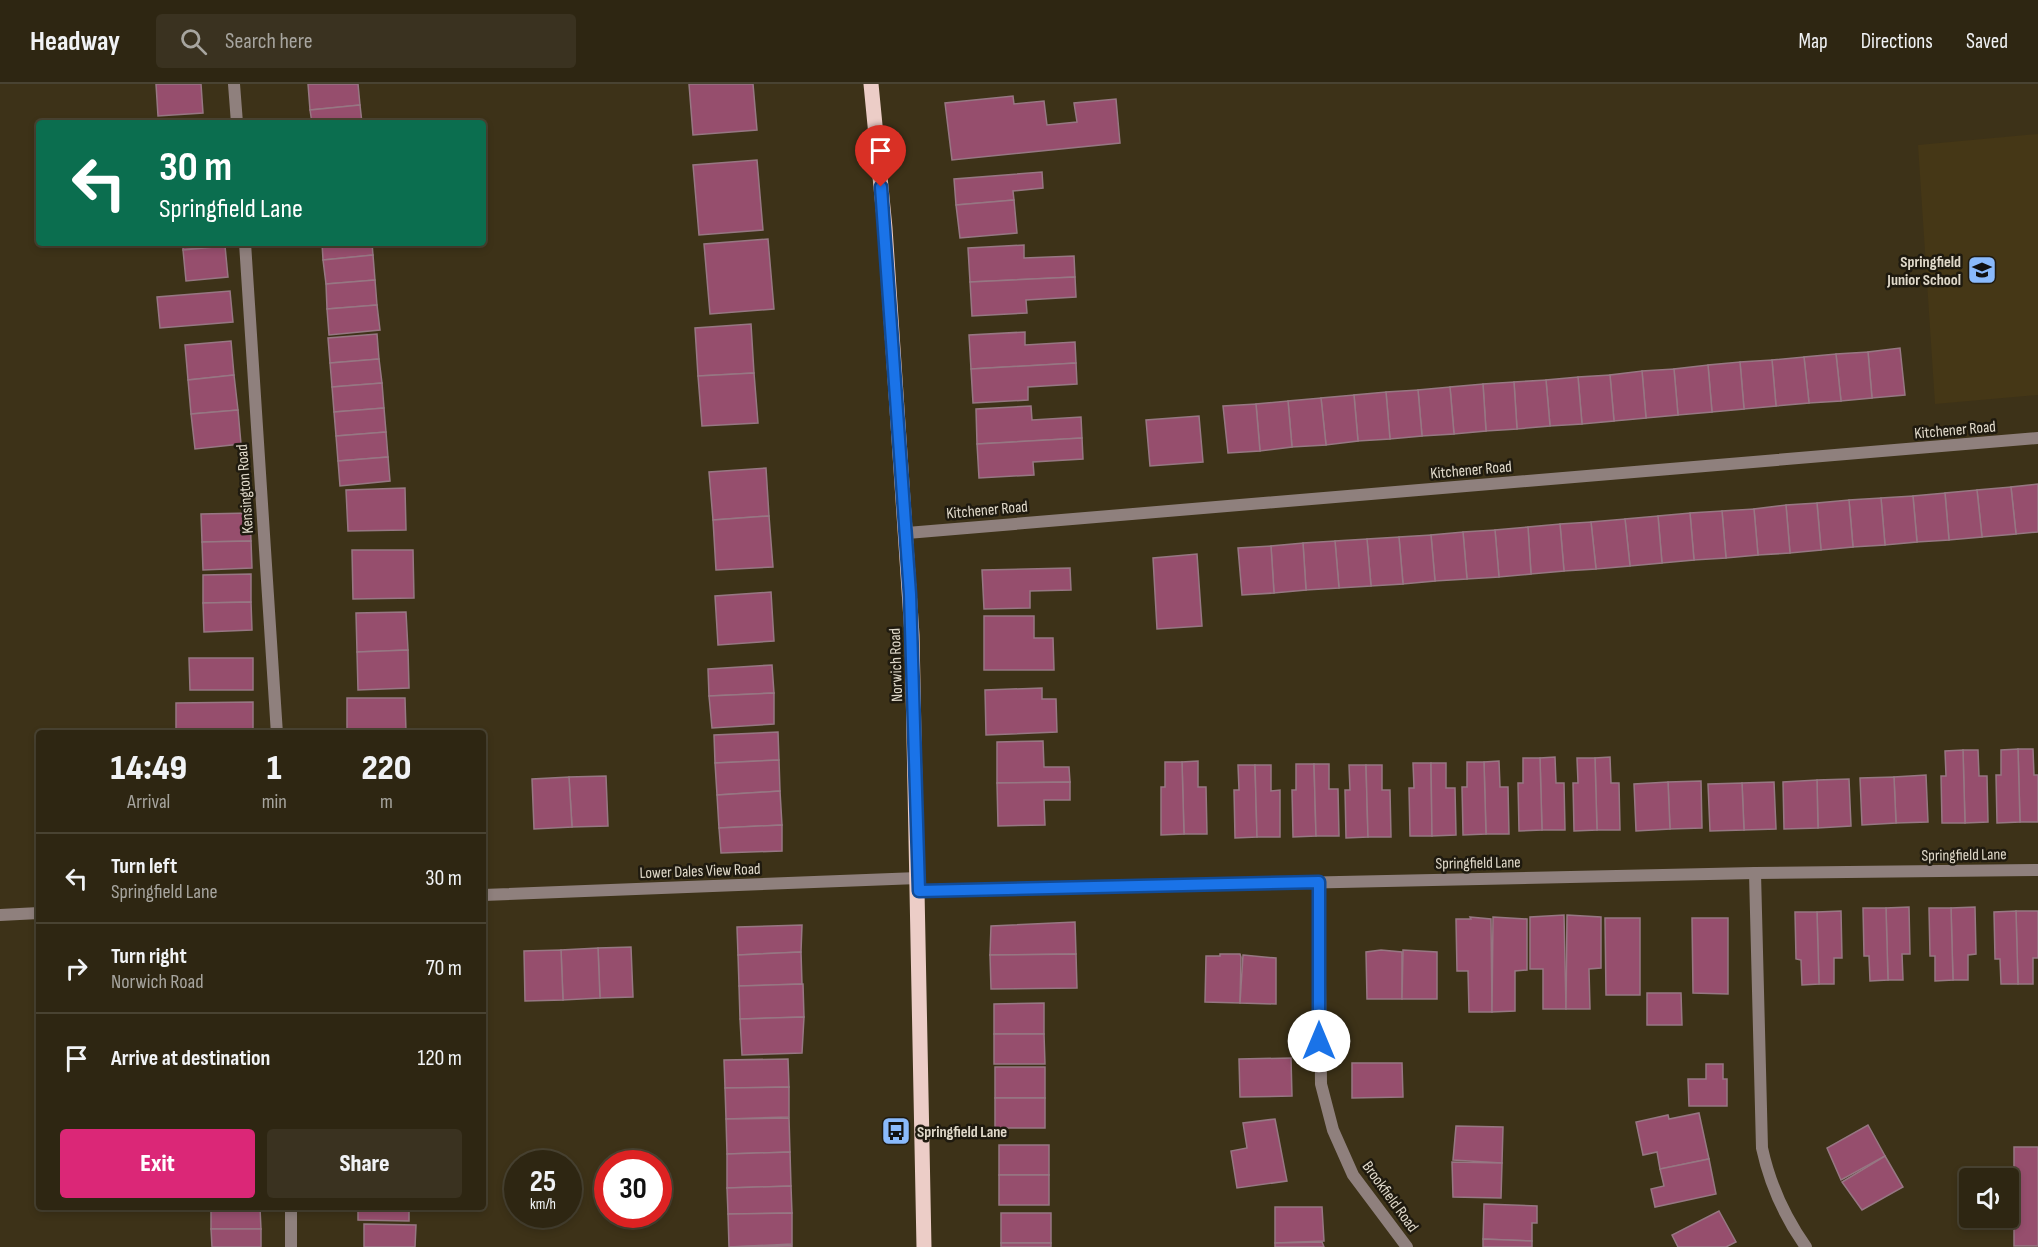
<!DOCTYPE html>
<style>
body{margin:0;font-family:"Sofia Sans Condensed",sans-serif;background:#3a3220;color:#f1f3f6;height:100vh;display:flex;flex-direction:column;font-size:22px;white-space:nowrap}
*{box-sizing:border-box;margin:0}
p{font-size:20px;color:#a7a59f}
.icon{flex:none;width:33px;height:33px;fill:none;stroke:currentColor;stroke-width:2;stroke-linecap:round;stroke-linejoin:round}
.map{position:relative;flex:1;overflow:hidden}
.drawer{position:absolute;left:36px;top:646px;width:450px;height:480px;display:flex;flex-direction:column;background:#2e2612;border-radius:6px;box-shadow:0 3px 9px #0003,0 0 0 2px #494332}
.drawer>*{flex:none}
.banner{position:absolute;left:36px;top:36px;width:450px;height:126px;border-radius:6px;box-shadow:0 3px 9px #0003,0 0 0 2px #494332;background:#0b6e4f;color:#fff;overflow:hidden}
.fabs{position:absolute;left:1959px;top:1084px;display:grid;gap:12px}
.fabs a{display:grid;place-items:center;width:60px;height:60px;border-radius:6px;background:#2e2612;box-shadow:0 3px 9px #0003,0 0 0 2px #494332;font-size:30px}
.speed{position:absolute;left:504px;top:1066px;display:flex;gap:12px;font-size:30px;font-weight:700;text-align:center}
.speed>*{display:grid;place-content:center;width:78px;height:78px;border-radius:50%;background:#2e2612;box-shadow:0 3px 9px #0003,0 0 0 2px #494332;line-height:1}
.speed small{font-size:15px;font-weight:400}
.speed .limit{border:9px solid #d22;background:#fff;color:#111}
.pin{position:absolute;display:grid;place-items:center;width:51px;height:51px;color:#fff;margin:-62px -26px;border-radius:50% 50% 50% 0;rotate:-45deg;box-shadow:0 0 6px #0007}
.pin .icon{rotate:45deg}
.me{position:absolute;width:66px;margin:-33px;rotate:0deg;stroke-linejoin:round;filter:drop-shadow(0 0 4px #0008)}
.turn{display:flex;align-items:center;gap:21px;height:126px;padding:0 24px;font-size:27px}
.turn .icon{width:78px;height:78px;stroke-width:2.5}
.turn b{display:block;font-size:42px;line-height:51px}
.eta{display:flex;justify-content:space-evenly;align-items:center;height:102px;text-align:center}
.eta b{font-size:36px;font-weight:800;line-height:42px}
.button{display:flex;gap:12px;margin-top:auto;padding:12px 24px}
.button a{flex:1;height:69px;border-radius:6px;background:#db2777;color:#fff;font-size:24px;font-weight:800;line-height:69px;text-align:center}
.button a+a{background:#3a3220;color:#f1f3f6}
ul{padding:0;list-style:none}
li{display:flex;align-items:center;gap:18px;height:90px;padding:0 24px;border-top:2px solid #494332}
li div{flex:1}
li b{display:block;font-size:22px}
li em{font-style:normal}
header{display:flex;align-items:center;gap:36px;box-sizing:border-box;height:84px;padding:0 30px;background:#2e2612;border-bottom:2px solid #494332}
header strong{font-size:28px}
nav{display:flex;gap:33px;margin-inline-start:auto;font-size:21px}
.search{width:420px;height:54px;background:#3a3220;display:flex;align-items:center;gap:15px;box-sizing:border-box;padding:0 21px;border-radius:6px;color:#a7a59f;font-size:22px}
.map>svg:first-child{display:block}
.built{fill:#453716}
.building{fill:#964e6d;stroke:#977783;stroke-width:1.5}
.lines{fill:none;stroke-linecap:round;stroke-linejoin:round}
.minor{stroke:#8f807d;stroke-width:12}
.primary{stroke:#eccdc7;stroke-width:15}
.route-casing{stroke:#114b97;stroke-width:15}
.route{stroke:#1a73e8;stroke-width:10}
.labels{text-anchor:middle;stroke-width:5;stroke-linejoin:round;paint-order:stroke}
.poi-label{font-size:16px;font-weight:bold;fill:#e0d9ca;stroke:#1f1a0f;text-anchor:end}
.street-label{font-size:16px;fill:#e0d9ca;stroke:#1f1a0f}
</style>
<header>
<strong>Headway</strong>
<div class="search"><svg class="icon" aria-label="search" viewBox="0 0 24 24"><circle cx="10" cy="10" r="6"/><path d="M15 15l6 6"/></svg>Search here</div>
<nav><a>Map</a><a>Directions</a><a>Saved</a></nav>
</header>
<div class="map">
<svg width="2038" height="1163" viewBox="0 0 2038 1163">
<rect width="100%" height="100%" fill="#3d3218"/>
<path class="built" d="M2038 50V311L1935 320 1918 61Z"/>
<g class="building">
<path d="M156 0H201L203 29 158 32Z"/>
<path d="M308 0H358L360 21 310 26Z"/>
<path d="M689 0H753L757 46 693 51Z"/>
<path d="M1013 12 1014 20 1044 17 1047 41 1077 38 1074 19 1116 15 1120 59 952 76 945 19Z"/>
<path d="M360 21 362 39H312L310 26Z"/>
<path d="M757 76 763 146 699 151 693 81Z"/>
<path d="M1042 88 1043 104 1013 107 1014 116 956 121 954 95Z"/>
<path d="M1014 116 1017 149 960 154 956 121Z"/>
<path d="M768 155 774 225 710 230 704 160Z"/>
<path d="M183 159H224L225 162 183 166Z"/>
<path d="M322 159H372L373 171 323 176Z"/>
<path d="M1024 161V174L1074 172 1075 193 970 198 968 164Z"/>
<path d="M225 162 228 193 186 197 183 166Z"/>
<path d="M373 171 375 196 326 200 323 176Z"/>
<path d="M1075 193 1076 213 1026 216 1027 229 972 232 970 198Z"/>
<path d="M375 196 377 221 327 225 326 200Z"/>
<path d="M230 207 233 238 160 244 157 213Z"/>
<path d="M377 221 380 246 329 251 327 225Z"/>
<path d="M751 240 754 289 698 292 695 244Z"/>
<path d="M1025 248V261L1075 258 1076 279 971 285 969 251Z"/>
<path d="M377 250 379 275 330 279 328 254Z"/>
<path d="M231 257 234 291 188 296 185 261Z"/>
<path d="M1900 264 1905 311 1872 314 1868 268Z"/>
<path d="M1868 268 1872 314 1841 317 1836 270Z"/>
<path d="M1836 270 1841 317 1809 319 1804 273Z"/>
<path d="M1804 273 1809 319 1776 322 1772 276Z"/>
<path d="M379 275 382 299 332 303 330 279Z"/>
<path d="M1772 276 1776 322 1744 325 1740 278Z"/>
<path d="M1740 278 1744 325 1712 328 1708 281Z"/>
<path d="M1076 279 1077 300 1028 303V316L973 319 971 285Z"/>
<path d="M1708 281 1712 328 1678 331 1674 285Z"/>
<path d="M1674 285 1678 331 1646 334 1642 287Z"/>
<path d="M1642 287 1646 334 1614 337 1610 291Z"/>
<path d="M754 289 758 339 702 342 698 292Z"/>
<path d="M234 291 238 326 191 330 188 296Z"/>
<path d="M1610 291 1614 337 1582 340 1578 293Z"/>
<path d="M1578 293 1582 340 1550 342 1546 296Z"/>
<path d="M1546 296 1550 342 1517 345 1514 298Z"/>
<path d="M1514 298 1517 345 1486 347 1483 300Z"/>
<path d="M382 299 384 324 334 328 332 303Z"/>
<path d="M1483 300 1486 347 1454 350 1450 303Z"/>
<path d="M1450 303 1454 350 1422 352 1418 306Z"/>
<path d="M1418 306 1422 352 1390 355 1386 308Z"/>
<path d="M1386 308 1390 355 1358 357 1354 311Z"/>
<path d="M1354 311 1358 357 1326 361 1321 314Z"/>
<path d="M1321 314 1326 361 1292 363 1288 317Z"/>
<path d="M1288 317 1292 363 1260 367 1256 320Z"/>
<path d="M1256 320 1260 367 1228 369 1223 322Z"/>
<path d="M1031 322 1032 336 1081 333 1082 354 977 360 976 325Z"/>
<path d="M384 324 386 348 336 352 334 328Z"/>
<path d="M238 326 241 360 195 365 191 330Z"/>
<path d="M1199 332 1203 378 1150 382 1146 336Z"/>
<path d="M386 348 388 373 338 377 336 352Z"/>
<path d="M1082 354 1083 375 1033 378 1034 391 979 394 977 360Z"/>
<path d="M388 373 390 397 340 402 338 377Z"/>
<path d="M766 384 769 432 713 436 709 388Z"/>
<path d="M2038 400V448L2016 450 2011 403Z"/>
<path d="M2011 403 2016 450 1982 453 1977 406Z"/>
<path d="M405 404 406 446 348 447 346 406Z"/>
<path d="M1977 406 1982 453 1949 456 1945 409Z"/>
<path d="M1945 409 1949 456 1917 458 1913 412Z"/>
<path d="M1913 412 1917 458 1885 461 1881 414Z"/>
<path d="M1881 414 1885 461 1853 463 1849 416Z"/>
<path d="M1849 416 1853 463 1821 466 1817 419Z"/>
<path d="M1817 419 1821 466 1790 469 1786 421Z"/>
<path d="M1786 421 1790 469 1758 471 1754 425Z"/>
<path d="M1754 425 1758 471 1726 474 1722 427Z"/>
<path d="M1722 427 1726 474 1694 476 1690 429Z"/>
<path d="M250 429 251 457 202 458 201 430Z"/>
<path d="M1690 429 1694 476 1662 479 1658 432Z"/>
<path d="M769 432 773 483 716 486 713 436Z"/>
<path d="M1658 432 1662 479 1630 482 1625 435Z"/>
<path d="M1625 435 1630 482 1596 485 1591 438Z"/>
<path d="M1591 438 1596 485 1564 487 1560 440Z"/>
<path d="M1560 440 1564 487 1531 490 1528 443Z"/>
<path d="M1528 443 1531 490 1499 493 1495 446Z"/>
<path d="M1495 446 1499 493 1467 495 1463 448Z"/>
<path d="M1463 448 1467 495 1435 497 1431 451Z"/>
<path d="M1431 451 1435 497 1403 500 1399 453Z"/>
<path d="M1399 453 1403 500 1371 502 1367 455Z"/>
<path d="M1367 455 1371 502 1339 504 1335 457Z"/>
<path d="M251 457 252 484 203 486 202 458Z"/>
<path d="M1335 457 1339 504 1306 506 1303 459Z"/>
<path d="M1303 459 1306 506 1274 509 1271 462Z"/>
<path d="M1271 462 1274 509 1242 511 1238 464Z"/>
<path d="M352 466H413L414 514 353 515Z"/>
<path d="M1197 470 1202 542 1157 545 1153 474Z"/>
<path d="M1070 484 1071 506 1030 507V524L984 525 982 486Z"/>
<path d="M251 490V518L203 519V491Z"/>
<path d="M771 508 774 557 718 561 715 512Z"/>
<path d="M251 518 252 546 204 548 203 519Z"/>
<path d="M406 528 408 566 357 568 356 529Z"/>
<path d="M984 532H1034V554H1053L1054 586H984Z"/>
<path d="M408 566 409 604 358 606 357 568Z"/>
<path d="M189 574H253V606H190Z"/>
<path d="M772 581 774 609 709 612 708 585Z"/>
<path d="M1042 604V615H1056L1057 648 986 651 985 606Z"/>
<path d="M774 609V640L712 644 709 612Z"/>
<path d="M347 614H405L406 648H347Z"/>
<path d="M253 618V647L176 648V619Z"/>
<rect x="347" y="648" width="59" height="2"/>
<path d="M778 648 779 676 715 679 714 651Z"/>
<path d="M1043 657 1044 683H1069L1070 698 997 699V658Z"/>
<path d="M2018 665H2033L2034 691H2038V738H2020Z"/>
<path d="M2018 665 2020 738 1997 739 1996 691H2001V666Z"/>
<path d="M1963 666H1978L1979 692H1987L1988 738 1965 739Z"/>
<path d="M1963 666 1965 739H1942L1941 692H1946L1945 667Z"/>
<path d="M1555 673 1556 699H1564L1565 746H1542L1540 674Z"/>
<path d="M1610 673 1611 699H1619L1620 746H1597L1595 674Z"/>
<path d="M1523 674H1540L1542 746 1519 747 1518 699H1523Z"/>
<path d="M1577 674H1595L1597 746 1574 747 1573 699H1578Z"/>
<path d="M779 676 780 707 717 711 715 679Z"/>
<path d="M1198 677V703H1206L1207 750H1184L1182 678Z"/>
<path d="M1499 677 1500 703H1508L1509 750H1486L1484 678Z"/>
<path d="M1165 678H1182L1184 750 1161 751V703H1165Z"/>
<path d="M1467 678H1484L1486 750 1463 751 1462 703H1467Z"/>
<path d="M1413 679H1431L1432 752H1410L1409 704H1414Z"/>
<path d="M1431 679H1446V704H1455L1456 751 1432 752Z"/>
<path d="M1296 680H1314L1316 752 1293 753 1292 706H1296Z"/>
<path d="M1314 680H1329V705H1338L1339 752H1316Z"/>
<path d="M1238 681H1255L1257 753 1235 754 1234 706H1239Z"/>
<path d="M1255 681H1271V707L1280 706V753H1257Z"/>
<path d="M1349 681H1366L1368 753 1346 754 1345 706H1350Z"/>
<path d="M1366 681H1382V706H1390L1391 753H1368Z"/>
<path d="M1926 691 1928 738 1896 739 1894 693Z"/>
<path d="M606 692 608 742 572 743 569 693Z"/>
<path d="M569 693 572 743 534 745 532 695Z"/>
<path d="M1894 693 1896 739 1862 741 1860 694Z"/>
<path d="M1849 695 1851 742 1818 744 1817 696Z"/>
<path d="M1817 696 1818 744 1784 745 1783 698Z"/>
<path d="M1701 697 1702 744 1670 745 1668 698Z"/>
<path d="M1070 698V716H1044L1045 741 998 742 997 699Z"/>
<path d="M1668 698 1670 745 1636 747 1634 700Z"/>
<path d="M1774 698 1776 745 1744 746 1742 699Z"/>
<path d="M1742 699 1744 746 1710 747 1708 700Z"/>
<path d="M780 707 782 741 719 744 717 711Z"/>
<path d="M782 741V767L721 769 719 744Z"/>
<path d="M1909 823 1910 870H1902L1903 896H1888L1886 824Z"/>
<path d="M1975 823 1976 870 1968 871V896H1953L1951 824Z"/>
<path d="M1863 824H1886L1888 896 1870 897 1869 872H1864Z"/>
<path d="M1929 824H1951L1953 896 1935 897V872H1930Z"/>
<path d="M1841 827 1842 874H1834V900H1819L1817 828Z"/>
<path d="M2016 827H2038V874H2033V900H2018Z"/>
<path d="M2016 827 2018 900H2001L2000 875H1995L1994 828Z"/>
<path d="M1795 828H1817L1819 900 1802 901 1801 876 1796 875Z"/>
<path d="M1564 831 1566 925H1543V885H1530V833Z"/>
<path d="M1567 831 1601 833V884L1589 885 1590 925H1566Z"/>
<path d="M1470 833 1491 835 1492 928H1469L1468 887H1457L1456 835H1471Z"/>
<path d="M1493 833 1527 835V886L1515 887V927L1492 928Z"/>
<path d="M1605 834H1640V911H1606Z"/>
<path d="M1692 834H1728V910L1693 909Z"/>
<path d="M1075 838 1076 870 990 871 991 842Z"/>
<path d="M802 841 801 868 738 871 737 843Z"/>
<path d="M631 863 633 913 600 914 598 864Z"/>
<path d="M598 864 600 914 563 916 561 866Z"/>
<path d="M561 866 563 916 525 917 524 867Z"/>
<path d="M1381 866 1402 868V915H1367L1366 868Z"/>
<path d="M1403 866 1437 868V915H1402Z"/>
<path d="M801 868 802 900 739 902 738 871Z"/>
<path d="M1076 870 1077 904 991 905 990 871Z"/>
<path d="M1220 870H1240L1241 873 1240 919 1205 918 1206 872H1220Z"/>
<path d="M1243 871 1276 874V920L1240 919Z"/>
<path d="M803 900 804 933 740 935 739 902Z"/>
<path d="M1647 909H1681L1682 941H1647Z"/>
<path d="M1044 919V950H994V920Z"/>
<path d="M804 933 802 969 742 971 740 935Z"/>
<path d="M994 950H1044L1045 980H994Z"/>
<path d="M1291 974 1292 1012 1240 1013 1239 975Z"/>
<path d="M788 975 789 1003 725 1004 724 976Z"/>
<path d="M1352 979H1402L1403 1013 1352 1014Z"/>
<path d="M1706 980H1723V995H1727V1022H1689L1688 995H1706Z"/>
<rect x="995" y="983" width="50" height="31"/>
<path d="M789 1003V1033L726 1035 725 1004Z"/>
<rect x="995" y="1014" width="50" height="30"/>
<path d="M1699 1029 1709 1075 1660 1085 1657 1068 1643 1071 1636 1038 1668 1031 1669 1035Z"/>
<path d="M789 1034 790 1068 727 1070 726 1035Z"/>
<path d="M1275 1035 1287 1097 1237 1104 1231 1067 1247 1064 1243 1039Z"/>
<path d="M1868 1041 1885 1072 1841 1096 1827 1064Z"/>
<path d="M1456 1042 1503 1043 1502 1079 1453 1076Z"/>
<rect x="999" y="1061" width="50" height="30"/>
<rect x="2014" y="1063" width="24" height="99"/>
<path d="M790 1068 791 1102 727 1104V1070Z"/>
<path d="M1885 1072 1903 1103 1862 1126 1842 1098Z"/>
<path d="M1709 1075 1716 1110 1655 1123 1651 1105 1664 1102 1660 1085Z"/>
<path d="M1452 1078 1502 1079 1501 1114 1453 1113Z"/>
<rect x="999" y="1091" width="50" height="30"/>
<path d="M791 1102 792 1129 728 1130 727 1104Z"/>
<path d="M1484 1120 1537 1122V1139H1532V1157L1483 1155Z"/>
<path d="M1275 1123H1322L1324 1157 1275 1159Z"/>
<path d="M211 1124H260L261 1145H211Z"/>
<path d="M358 1124H409V1137L358 1136Z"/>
<path d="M1719 1127 1736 1158 1726 1163H1678L1672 1151Z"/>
<path d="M792 1129V1160L729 1163 728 1130Z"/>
<rect x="1001" y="1129" width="50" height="30"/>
<path d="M364 1140 416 1141 415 1163H364Z"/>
<path d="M211 1145H261V1163H212Z"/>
<path d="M1483 1155 1532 1157V1163H1483Z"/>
<path d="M1322 1158 1324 1163H1275V1159Z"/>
<rect x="1001" y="1159" width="50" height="4"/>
<path d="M792 1161V1163H729Z"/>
</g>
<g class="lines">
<g class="minor">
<path d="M234 0 237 39"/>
<path d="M245 159 277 650"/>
<path d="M907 449 2038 354"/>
<path d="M1755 789 1762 1064C1770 1101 1784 1132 1806 1163"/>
<path d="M1319 798 1321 1000 1333 1046 1353 1091 1407 1163"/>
<path d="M919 807 1755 789 2038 786"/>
<path d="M483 811 918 794"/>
<path d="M0 831 39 829"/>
<path d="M291 1124V1163"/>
</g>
<path class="primary" d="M871 0 885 144 912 551 924 1163"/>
</g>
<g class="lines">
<g class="route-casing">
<path id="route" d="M881 103 910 510 919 807 1319 798V957"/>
</g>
<use href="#route" class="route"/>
</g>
<defs>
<g id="school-square" transform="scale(1.5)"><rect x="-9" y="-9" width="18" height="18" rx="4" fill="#8abafc" stroke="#1f1a0f"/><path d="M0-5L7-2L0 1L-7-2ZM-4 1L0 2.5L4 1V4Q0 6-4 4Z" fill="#111"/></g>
<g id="bus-square" transform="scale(1.5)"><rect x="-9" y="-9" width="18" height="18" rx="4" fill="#8abafc" stroke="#1f1a0f"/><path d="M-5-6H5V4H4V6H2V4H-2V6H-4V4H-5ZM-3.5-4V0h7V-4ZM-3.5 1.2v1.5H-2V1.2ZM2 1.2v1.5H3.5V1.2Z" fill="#111"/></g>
</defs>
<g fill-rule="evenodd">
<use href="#school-square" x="1982" y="186"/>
<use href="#bus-square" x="896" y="1047"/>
</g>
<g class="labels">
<g class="poi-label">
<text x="1961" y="183">Springfield<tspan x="1961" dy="18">Junior School</tspan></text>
<text x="917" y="1053" text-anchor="start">Springfield Lane</text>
</g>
<g class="street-label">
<text transform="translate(1955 345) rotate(-5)" y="6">Kitchener Road</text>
<text transform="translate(1471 385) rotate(-5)" y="6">Kitchener Road</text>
<text transform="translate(244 405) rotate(-94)" y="6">Kensington Road</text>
<text transform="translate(987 425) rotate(-5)" y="6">Kitchener Road</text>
<text transform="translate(895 581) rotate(-92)" y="6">Norwich Road</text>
<text transform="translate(1964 770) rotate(-1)" y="6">Springfield Lane</text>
<text transform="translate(1478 778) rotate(-1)" y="6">Springfield Lane</text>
<text transform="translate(700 786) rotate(-2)" y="6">Lower Dales View Road</text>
<text transform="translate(1391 1112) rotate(54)" y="6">Brookfield Road</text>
</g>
</g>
</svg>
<div class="fabs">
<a><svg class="icon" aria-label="sound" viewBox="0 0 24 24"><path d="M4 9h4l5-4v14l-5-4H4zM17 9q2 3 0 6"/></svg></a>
</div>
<div class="speed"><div>25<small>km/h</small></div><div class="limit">30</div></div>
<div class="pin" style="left:881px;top:103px;background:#d93025"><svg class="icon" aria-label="arrive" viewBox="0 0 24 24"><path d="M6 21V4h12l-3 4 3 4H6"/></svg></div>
<svg class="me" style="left:1319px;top:957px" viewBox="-20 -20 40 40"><circle r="19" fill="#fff"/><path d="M0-13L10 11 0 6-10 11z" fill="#1a73e8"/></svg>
<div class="banner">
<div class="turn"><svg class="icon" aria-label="left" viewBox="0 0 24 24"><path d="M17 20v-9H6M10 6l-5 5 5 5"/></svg><div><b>30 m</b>Springfield Lane</div></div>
</div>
<section class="drawer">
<div class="eta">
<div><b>14:49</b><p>Arrival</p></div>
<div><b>1</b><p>min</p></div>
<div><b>220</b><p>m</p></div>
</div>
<ul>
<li><svg class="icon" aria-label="left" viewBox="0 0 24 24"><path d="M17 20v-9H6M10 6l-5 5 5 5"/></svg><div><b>Turn left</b><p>Springfield Lane</p></div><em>30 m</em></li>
<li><svg class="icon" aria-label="right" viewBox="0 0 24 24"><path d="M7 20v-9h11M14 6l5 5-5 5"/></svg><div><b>Turn right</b><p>Norwich Road</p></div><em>70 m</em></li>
<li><svg class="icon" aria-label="arrive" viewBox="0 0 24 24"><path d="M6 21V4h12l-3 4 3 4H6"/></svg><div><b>Arrive at destination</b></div><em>120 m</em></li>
</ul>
<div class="button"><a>Exit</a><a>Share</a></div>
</section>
</div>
